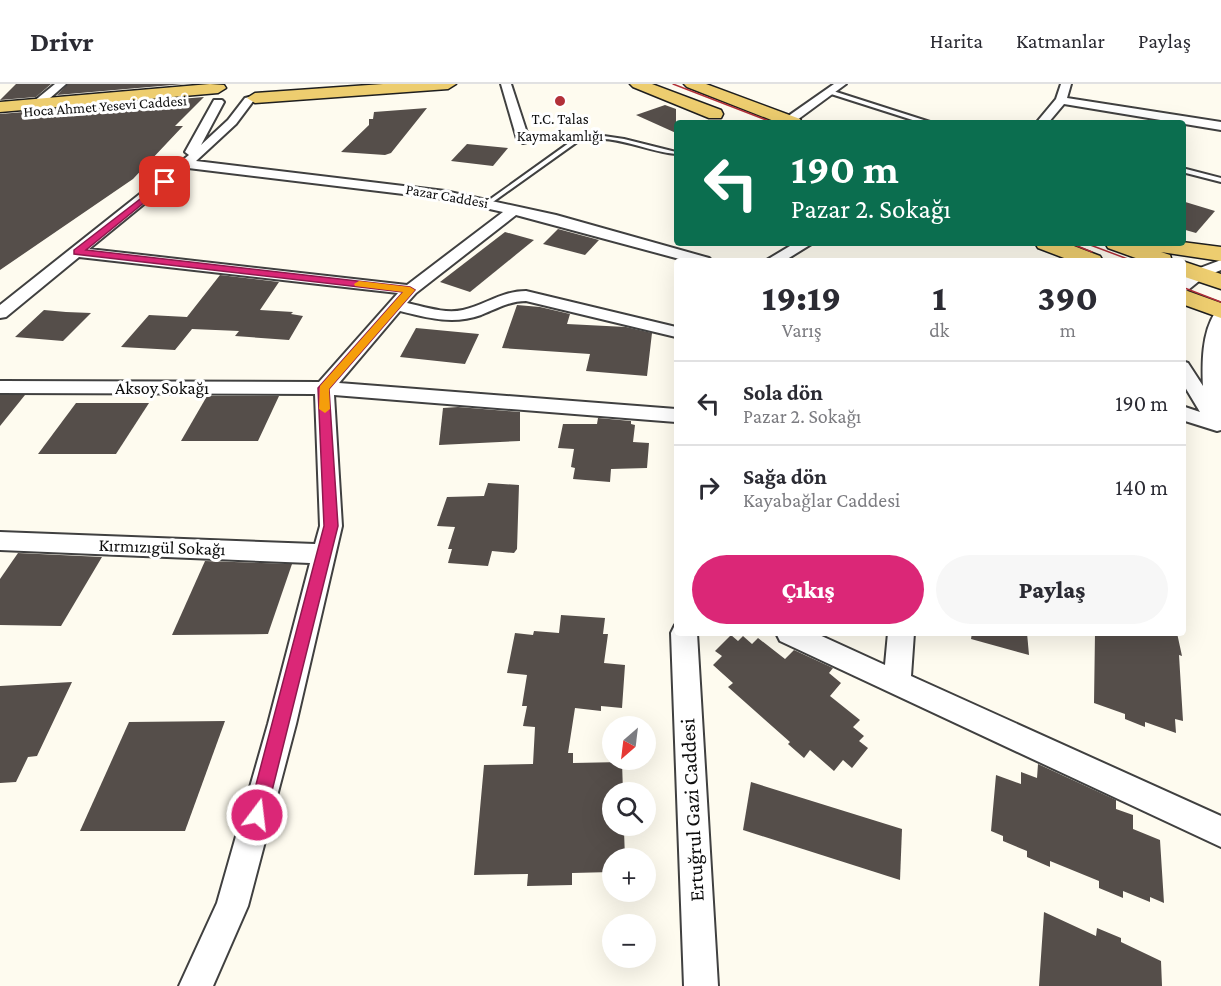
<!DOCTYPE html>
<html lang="tr">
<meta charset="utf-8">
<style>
body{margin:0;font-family:"Crimson Pro",serif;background:#f7f7f7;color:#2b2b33;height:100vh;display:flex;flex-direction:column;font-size:22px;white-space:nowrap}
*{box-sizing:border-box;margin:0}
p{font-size:20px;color:#7c7c81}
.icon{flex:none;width:33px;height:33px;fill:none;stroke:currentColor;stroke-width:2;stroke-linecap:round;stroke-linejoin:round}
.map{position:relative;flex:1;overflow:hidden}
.drawer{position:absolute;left:674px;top:174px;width:512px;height:378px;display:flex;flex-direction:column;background:#fff;border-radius:6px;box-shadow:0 6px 24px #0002}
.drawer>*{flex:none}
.banner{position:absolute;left:674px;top:36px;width:512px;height:126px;border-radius:6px;box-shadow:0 6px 24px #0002;background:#0b6e4f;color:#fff;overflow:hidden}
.needle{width:39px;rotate:208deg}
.controls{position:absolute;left:602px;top:632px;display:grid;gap:12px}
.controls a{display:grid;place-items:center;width:54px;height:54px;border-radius:50%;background:#fff;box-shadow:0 6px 24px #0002;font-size:30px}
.pin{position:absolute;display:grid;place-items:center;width:51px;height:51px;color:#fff;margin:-26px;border-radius:12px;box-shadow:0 3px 9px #0006}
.me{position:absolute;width:66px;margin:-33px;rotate:15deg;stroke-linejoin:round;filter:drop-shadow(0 0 4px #0008)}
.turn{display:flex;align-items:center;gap:21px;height:126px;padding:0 18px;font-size:27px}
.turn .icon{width:78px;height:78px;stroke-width:2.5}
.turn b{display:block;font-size:42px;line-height:51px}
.eta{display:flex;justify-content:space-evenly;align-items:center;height:102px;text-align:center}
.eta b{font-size:36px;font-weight:800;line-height:42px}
.action{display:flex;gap:12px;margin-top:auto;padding:12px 18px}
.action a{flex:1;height:69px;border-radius:36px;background:#db2777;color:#fff;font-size:24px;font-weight:800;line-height:69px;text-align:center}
.action a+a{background:#f7f7f7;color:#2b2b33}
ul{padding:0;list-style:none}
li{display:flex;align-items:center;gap:18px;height:84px;padding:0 18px;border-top:2px solid #e1e1e2}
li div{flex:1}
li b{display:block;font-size:22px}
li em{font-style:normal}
header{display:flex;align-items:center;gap:36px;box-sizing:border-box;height:84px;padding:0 30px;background:#fff;border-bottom:2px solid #e1e1e2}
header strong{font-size:28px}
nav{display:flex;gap:33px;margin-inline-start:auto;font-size:21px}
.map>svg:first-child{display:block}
.building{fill:#554e4a}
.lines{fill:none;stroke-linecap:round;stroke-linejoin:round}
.lane-casing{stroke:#404040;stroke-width:4}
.street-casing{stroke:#404040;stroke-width:4}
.primary-casing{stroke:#1e1e1e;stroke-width:3}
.lane{fill:#fff;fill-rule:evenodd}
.street{fill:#fff;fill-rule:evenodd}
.primary{fill:#edcd6f;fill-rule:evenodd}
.tram{stroke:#b23038;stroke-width:1.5}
.route{fill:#db2777;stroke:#8e194d;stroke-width:1.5}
.slow{fill:#f59e0b}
.poi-dot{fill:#b23038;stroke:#fff;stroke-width:2}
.labels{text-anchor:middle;stroke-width:6;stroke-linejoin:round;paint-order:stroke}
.far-street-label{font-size:15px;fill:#0d0d0d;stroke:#fff}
.far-poi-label{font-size:15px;fill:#0d0d0d;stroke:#fff}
.street-label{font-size:18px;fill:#0d0d0d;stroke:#fff}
.near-street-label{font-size:21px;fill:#0d0d0d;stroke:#fff}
</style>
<header>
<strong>Drivr</strong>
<nav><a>Harita</a><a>Katmanlar</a><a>Paylaş</a></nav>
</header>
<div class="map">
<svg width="1221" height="902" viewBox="0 0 1221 902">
<rect width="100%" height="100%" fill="#fefbef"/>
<g class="building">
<path d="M16 0H51L36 13 0 16Z"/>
<path d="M68 0H184L57 11Z"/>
<path d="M204 13 175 42H183L133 95 0 186V30Z"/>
<path d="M665 21 676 25V49L636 31Z"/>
<path d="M427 24 391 69 385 71 341 68 369 41V35H373L374 28Z"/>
<path d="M467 60 508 64 493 82 451 77Z"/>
<path d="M1182 117 1215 127 1196 149 1182 145Z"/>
<path d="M558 145 599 156 585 171 543 160Z"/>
<path d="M505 148 534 156 470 208 440 198Z"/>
<path d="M220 191 279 198 260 226 293 228 291 230 303 232 289 256 235 252 239 247 192 245 175 266 121 263 149 231 187 233Z"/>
<path d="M517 221 540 223 570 230 567 240 626 243 652 249 647 292 586 287 590 270 502 264Z"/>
<path d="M44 226 66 228 91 229 63 257 15 253Z"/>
<path d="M416 244 479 250 465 280 400 273Z"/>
<path d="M0 311H25L0 342Z"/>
<path d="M207 312H279L258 357H181Z"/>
<path d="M76 319H149L116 370H38Z"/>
<path d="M458 323 520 328V357L439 361 443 324Z"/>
<path d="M598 334 631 337V340L635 341 633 358 649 359 647 384 611 385 610 398 573 395 575 384 571 383 574 365 558 364 563 340H597Z"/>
<path d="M488 399 519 401 517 465 514 469 492 467 488 482 448 479 452 465H448L455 443 437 442 447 413 484 412Z"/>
<path d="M18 469 102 473 61 542 0 541V495Z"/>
<path d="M205 477 292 480 268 550 172 551Z"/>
<path d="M561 531 605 534 603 550H608L604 579 625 581 622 624 601 622V627L575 624 568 669H573V679L622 678 623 708H612V741H619V747H624L625 774H612V788L572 789V801L527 802 528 790 474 791 484 681 533 680 535 643 523 642 527 622H522L527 591 507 589 515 549 533 551 534 547 559 549Z"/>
<path d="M972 549H1027L1029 571 971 555Z"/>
<path d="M1095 549H1177L1182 572 1179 571 1183 637 1175 635 1176 649 1145 638V643L1125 635V630L1094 619Z"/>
<path d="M731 551 738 557 743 552 752 560 758 554 785 575 794 566 833 584 829 589 841 599 830 612 860 636 853 643 864 652 859 657 868 664 852 684 843 676 834 687 810 666 804 674 788 660 790 658 728 603 733 599 713 581 722 572 715 567Z"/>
<path d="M72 598 37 672 28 673 16 698 0 699V602Z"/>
<path d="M225 637 185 747H80L129 638Z"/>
<path d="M1038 680 1116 716V725L1133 731V745L1160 756 1164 819 1150 813V818L1123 807V814L1099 804V797L1050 777V783L1027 773V767L1003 757V752L991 747 996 691 1021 700V688L1037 694Z"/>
<path d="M751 698 902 745 900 796 743 746Z"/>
<path d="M1044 828 1096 852 1097 844 1121 854V858L1161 877 1162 902H1039Z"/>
</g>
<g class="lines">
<g class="lane-casing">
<g id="lane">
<path d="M830 6 930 38 931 39H922L828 9Z"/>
<path d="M597 51 624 55 676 68V70C643 67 611 47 577 58L490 120 485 119 573 56 585 52Z"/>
<path d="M1182 84 1221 94V98L1182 88Z"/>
</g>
</g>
<g class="street-casing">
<g id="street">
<path d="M55 0H66L41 22H33V18Z"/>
<path d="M501 0H511L529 55 527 58 523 59 517 55Z"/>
<path d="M834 0H846L793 39H784V35Z"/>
<path d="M1061 0H1071L1067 14 1221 38V46L1064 20 1048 39H1036L1056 15Z"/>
<path d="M249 13 254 16 236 40 196 77 445 107 556 131 709 174 712 177H687L516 131 416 209 407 219C425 223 445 230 463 226 485 221 502 207 526 207L676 243V253L526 217C509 217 496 225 481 231 453 241 428 234 400 227L339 299 676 325V338L334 311 342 442 296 640 248 822 213 902H179L217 819 268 640 310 479 0 466V448L315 460 320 442 315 310 0 309V297L319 298 398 209 79 173 6 233 0 234V221L189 71 185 68 214 16H222L224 18 201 61 228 36 245 14ZM188 84 445 115 503 128 407 201 89 165Z"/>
<path d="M795 159H813L784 177H765Z"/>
<path d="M1221 176V186L1204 193 1188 206 1182 208V195L1192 187Z"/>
<path d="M1221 228V346L1217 347 1182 336V322L1200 328 1182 298V277L1188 279 1203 302C1202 279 1202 249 1215 229Z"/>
<path d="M675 541 676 549H697L718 902H684L671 549Z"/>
<path d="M776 549H815L885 581 888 549H914L911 592 1221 732V763L780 557Z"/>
</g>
</g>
<g class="primary-casing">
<g id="primary">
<path d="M210 0 224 1 226 4 218 9 0 28V18Z"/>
<path d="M383 0H456L448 5 255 19 247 14 255 9Z"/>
<path d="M630 0H652L721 26 723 30 721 34H709L633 3Z"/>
<path d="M684 0H706L800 35 802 39H779L687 3Z"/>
<path d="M1182 158 1221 163V177L1161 168 1170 171 1172 177H1144L1108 164 1105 159Z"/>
<path d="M1035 159H1066L1100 172 1103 177H1072L1038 164Z"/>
<path d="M1182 177 1221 190V205L1182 192Z"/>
<path d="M1182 205 1221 219V234L1182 220Z"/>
</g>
</g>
<use href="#lane" class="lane"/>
<use href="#street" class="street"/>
<use href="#primary" class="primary"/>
<g class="tram">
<path d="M673 0 774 39"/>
<path d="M1070 159 1092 168"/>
<path d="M1085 159 1133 177"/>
<path d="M1182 203 1221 218"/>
</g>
</g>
<path class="route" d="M165 96 169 98 167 100 86 166 410 203 415 206 329 305 338 442 266 731 263 738 257 740 251 738 248 731 324 442 318 304 403 208 74 170V166Z"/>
<path class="slow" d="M359 197 410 203 415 206 329 305 330 325 325 329 319 325 320 302 403 208 355 202 354 200Z"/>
<circle class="poi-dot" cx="560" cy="17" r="6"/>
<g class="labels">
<g class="far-street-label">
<text transform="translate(105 22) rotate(-4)" y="5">Hoca Ahmet Yesevi Caddesi</text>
<text transform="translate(447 112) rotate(10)" y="5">Pazar Caddesi</text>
</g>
<g class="far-poi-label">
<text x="560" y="40">T.C. Talas<tspan x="560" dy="17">Kaymakamlığı</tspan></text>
</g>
<g class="street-label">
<text x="162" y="310">Aksoy Sokağı</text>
<text transform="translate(162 463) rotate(2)" y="6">Kırmızıgül Sokağı</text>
</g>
<g class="near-street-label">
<text transform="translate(692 726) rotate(-93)" y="7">Ertuğrul Gazi Caddesi</text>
</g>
</g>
</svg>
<div class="controls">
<a><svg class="needle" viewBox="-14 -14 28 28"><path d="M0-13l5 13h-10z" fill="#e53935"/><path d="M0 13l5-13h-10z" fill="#7c7c81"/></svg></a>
<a><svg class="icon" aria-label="search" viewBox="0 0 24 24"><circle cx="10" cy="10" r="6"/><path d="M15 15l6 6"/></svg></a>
<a>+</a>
<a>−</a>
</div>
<div class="pin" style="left:165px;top:98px;background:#d93025"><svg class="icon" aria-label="arrive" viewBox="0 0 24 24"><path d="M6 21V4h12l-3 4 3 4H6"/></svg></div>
<svg class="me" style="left:257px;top:731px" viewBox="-20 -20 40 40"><circle r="17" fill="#db2777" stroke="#fff" stroke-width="3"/><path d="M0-11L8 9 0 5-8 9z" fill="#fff"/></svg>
<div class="banner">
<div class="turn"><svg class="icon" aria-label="left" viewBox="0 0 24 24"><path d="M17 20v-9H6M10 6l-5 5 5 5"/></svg><div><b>190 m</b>Pazar 2. Sokağı</div></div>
</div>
<section class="drawer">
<div class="eta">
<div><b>19:19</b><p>Varış</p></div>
<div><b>1</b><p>dk</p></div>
<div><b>390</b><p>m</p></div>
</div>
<ul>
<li><svg class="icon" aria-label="left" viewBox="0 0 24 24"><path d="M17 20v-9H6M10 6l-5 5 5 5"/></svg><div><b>Sola dön</b><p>Pazar 2. Sokağı</p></div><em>190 m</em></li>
<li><svg class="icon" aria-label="right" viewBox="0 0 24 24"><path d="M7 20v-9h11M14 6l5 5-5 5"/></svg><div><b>Sağa dön</b><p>Kayabağlar Caddesi</p></div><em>140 m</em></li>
</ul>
<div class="action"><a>Çıkış</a><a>Paylaş</a></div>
</section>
</div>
